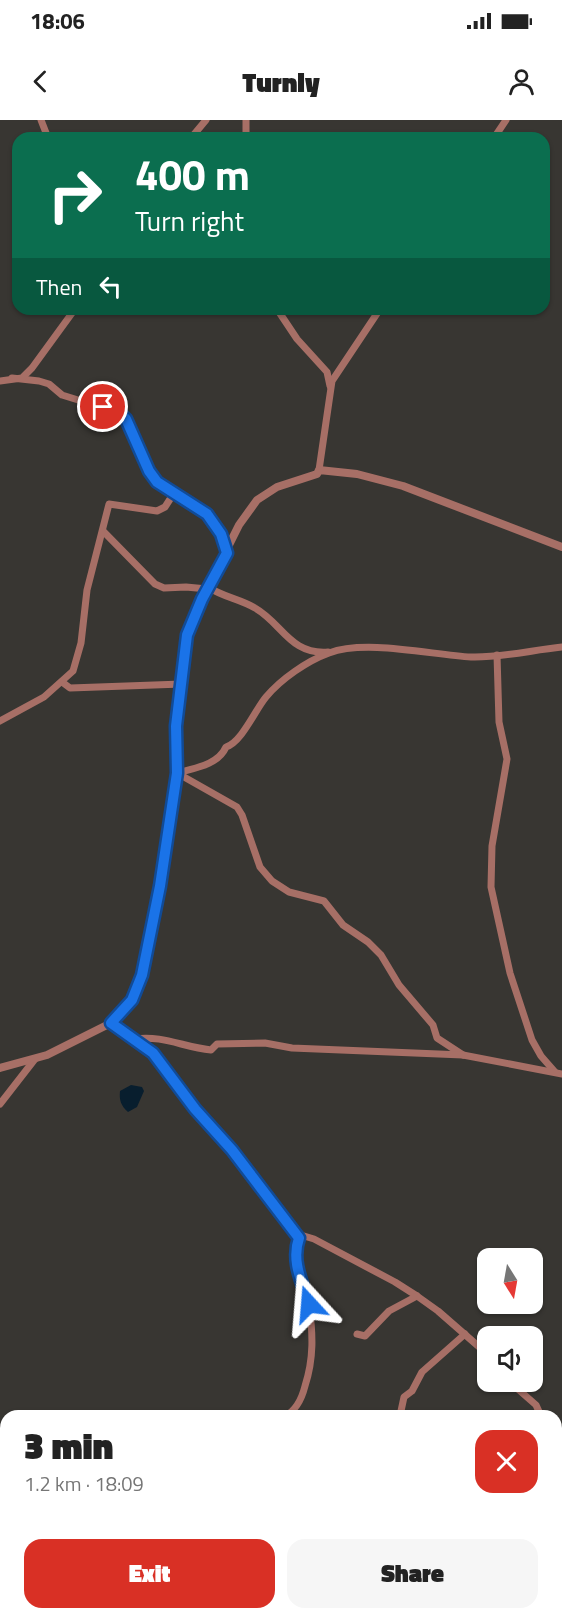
<!DOCTYPE html>
<meta charset="utf-8">
<style>
body{margin:0;font-family:"Titillium Web",sans-serif;background:#f6f6f6;color:#222;height:100vh;display:flex;flex-direction:column;font-size:22px;white-space:nowrap}
*{box-sizing:border-box;margin:0}
p{font-size:20px;color:#767676}
.icon{flex:none;width:33px;height:33px;fill:none;stroke:currentColor;stroke-width:2;stroke-linecap:round;stroke-linejoin:round}
.map{position:relative;flex:1;overflow:hidden}
.side{position:absolute;left:0px;top:1290px;width:562px;height:210px;display:flex;flex-direction:column;background:#fff;border-radius:18px 18px 0 0;box-shadow:0 2px 4px #0004}
.side>*{flex:none}
.guide{position:absolute;left:12px;top:12px;width:538px;height:183px;border-radius:18px;box-shadow:0 2px 4px #0004;background:#0b6e4f;color:#fff;overflow:hidden}
.needle{width:39px;rotate:169deg}
.fabs{position:absolute;left:477px;top:1128px;display:grid;gap:12px}
.fabs a{display:grid;place-items:center;width:66px;height:66px;border-radius:12px;background:#fff;box-shadow:0 2px 4px #0004;font-size:30px}
.pin{position:absolute;display:grid;place-items:center;width:51px;height:51px;color:#fff;margin:-26px;border:3px solid #fff;border-radius:50%;box-shadow:0 2px 6px #0007}
.me{position:absolute;width:66px;margin:-33px;rotate:341deg;stroke-linejoin:round;filter:drop-shadow(0 0 4px #0008)}
.turn{display:flex;align-items:center;gap:21px;height:126px;padding:0 24px;font-size:27px}
.turn .icon{width:78px;height:78px;stroke-width:2.5}
.turn b{display:block;font-size:42px;line-height:51px}
.then{display:flex;align-items:center;height:57px;padding:0 24px;background:#0003;gap:12px;font-size:22px}
.round{display:grid;place-items:center;flex:none;width:63px;height:63px;border-radius:18px;background:#f6f6f6}
.overview{display:flex;align-items:center;justify-content:space-between;height:102px;padding:0 24px}
h1{font-size:36px;font-weight:800;line-height:45px}
.action{display:flex;gap:12px;margin-top:auto;padding:12px 24px}
.action a{flex:1;height:69px;border-radius:18px;background:#d93025;color:#fff;font-size:24px;font-weight:800;line-height:69px;text-align:center}
.action a+a{background:#f6f6f6;color:#222}
.status{display:flex;justify-content:space-between;align-items:center;height:42px;padding:0 30px;background:#fff;direction:ltr}
.status svg{height:16px;fill:currentColor}
header{display:flex;justify-content:space-between;align-items:center;height:78px;padding:0 24px;background:#fff;font-size:27px;font-weight:800}
.map>svg:first-child{display:block}
.water{fill:#081e2e}
.lines{fill:none;stroke-linecap:round;stroke-linejoin:round}
.minor{stroke:#a76f66;stroke-width:7}
.tertiary{stroke:#a76f66;stroke-width:8}
.route-casing{stroke:#114b97;stroke-width:15}
.route{stroke:#1a73e8;stroke-width:10}
</style>
<div class="status"><b>18:06</b><svg viewBox="0 0 49 12"><path d="M0 12V9h3v3zM5 12V6h3v6zM10 12V3h3v9zM15 12V0h3v12zM26 1h20v11H26zM47 4h2v5h-2z"/></svg></div>
<header><svg class="icon" aria-label="back" viewBox="0 0 24 24"><path d="M15 5l-7 7 7 7"/></svg>Turnly<svg class="icon" aria-label="person" viewBox="0 0 24 24"><circle cx="12" cy="8" r="4"/><path d="M4 21q1-7 8-7t8 7"/></svg></header>
<div class="map">
<svg width="562" height="1500" viewBox="0 0 562 1500">
<rect width="100%" height="100%" fill="#383632"/>
<path class="water" d="M131 965 142 967 144 971 137 987 128 992C121 986 119 980 120 971Z"/>
<g class="lines">
<g class="minor">
<path d="M41 0 48 18"/>
<path d="M191 18 206 0"/>
<path d="M246 18V0"/>
<path d="M494 18 506 0"/>
<path d="M277 189 297 219 327 252 330 266"/>
<path d="M12 258 39 261 49 264 62 275 120 293 126 299 149 351 157 362 207 394 221 414 227 433"/>
<path d="M0 261 22 258 32 248 75 189"/>
<path d="M319 350 332 261 380 189"/>
<path d="M103 411 155 464 164 468 186 467 207 469"/>
<path d="M208 467C223 477 240 479 255 488 282 503 290 535 328 532"/>
<path d="M497 535 499 602 507 639 492 726 491 767 510 853 532 920 541 936 555 952"/>
<path d="M62 562 70 568 182 564"/>
<path d="M0 601 44 577 73 551 81 523 87 470 109 384 157 391 165 387 174 373"/>
<path d="M177 653C195 648 218 645 226 627 242 622 255 590 266 577 281 559 307 541 329 533 366 519 432 535 471 537 501 538 532 530 562 527"/>
<path d="M177 653 237 687 242 695 260 747 272 761 289 772 324 781 343 805 368 822 381 835 399 865 433 905 437 918 463 935"/>
<path d="M111 903 153 933 195 989 232 1030 299 1118 304 1116 314 1119 395 1162 417 1176 438 1191 485 1232 488 1238"/>
<path d="M134 919C164 915 182 927 211 930L217 924 265 923 292 928 463 935 562 954"/>
<path d="M0 984 35 939"/>
<path d="M357 1214 365 1216 389 1191 417 1176"/>
<path d="M510 1262 536 1285 541 1296"/>
<path d="M401 1291 404 1277 412 1271 422 1252 465 1214"/>
<path d="M285 1296C297 1290 302 1278 305 1266 314 1238 313 1214 309 1185 305 1160 289 1145 299 1118"/>
<path d="M556 1358 562 1361"/>
<path d="M0 1359H6"/>
<path d="M192 1500 195 1494"/>
</g>
<path class="tertiary" d="M0 948 47 935 111 903 133 880 142 855 160 766 177 653 176 606 187 515 207 469 239 405 257 380 277 367 317 354 319 350 357 354 403 366 562 427"/>
</g>
<g class="lines">
<g class="route-casing">
<path id="route" d="M103 287 120 293 126 299 149 351 157 362 207 394 221 414 227 433 202 479 187 515 176 606 177 653 160 766 142 855 132 880 111 903 153 933 195 989 232 1030 299 1118C291 1141 302 1162 309 1184"/>
</g>
<use href="#route" class="route"/>
</g>
</svg>
<div class="fabs">
<a><svg class="needle" viewBox="-14 -14 28 28"><path d="M0-13l5 13h-10z" fill="#e53935"/><path d="M0 13l5-13h-10z" fill="#767676"/></svg></a>
<a><svg class="icon" aria-label="sound" viewBox="0 0 24 24"><path d="M4 9h4l5-4v14l-5-4H4zM17 9q2 3 0 6"/></svg></a>
</div>
<div class="pin" style="left:103px;top:287px;background:#d93025"><svg class="icon" aria-label="arrive" viewBox="0 0 24 24"><path d="M6 21V4h12l-3 4 3 4H6"/></svg></div>
<svg class="me" style="left:309px;top:1184px" viewBox="-20 -20 40 40"><path d="M0-17L14 15 0 8-14 15z" fill="#1a73e8" stroke="#fff" stroke-width="4"/></svg>
<div class="guide">
<div class="turn"><svg class="icon" aria-label="right" viewBox="0 0 24 24"><path d="M7 20v-9h11M14 6l5 5-5 5"/></svg><div><b>400 m</b>Turn right</div></div>
<div class="then">Then<svg class="icon" aria-label="left" viewBox="0 0 24 24"><path d="M17 20v-9H6M10 6l-5 5 5 5"/></svg></div>
</div>
<section class="side">
<div class="overview"><div><h1>3 min</h1><p>1.2 km · 18:09</p></div><a class="round" style="background:#d93025;color:#fff"><svg class="icon" aria-label="close" viewBox="0 0 24 24"><path d="M6 6l12 12M18 6L6 18"/></svg></a></div>
<div class="action"><a>Exit</a><a>Share</a></div>
</section>
</div>
